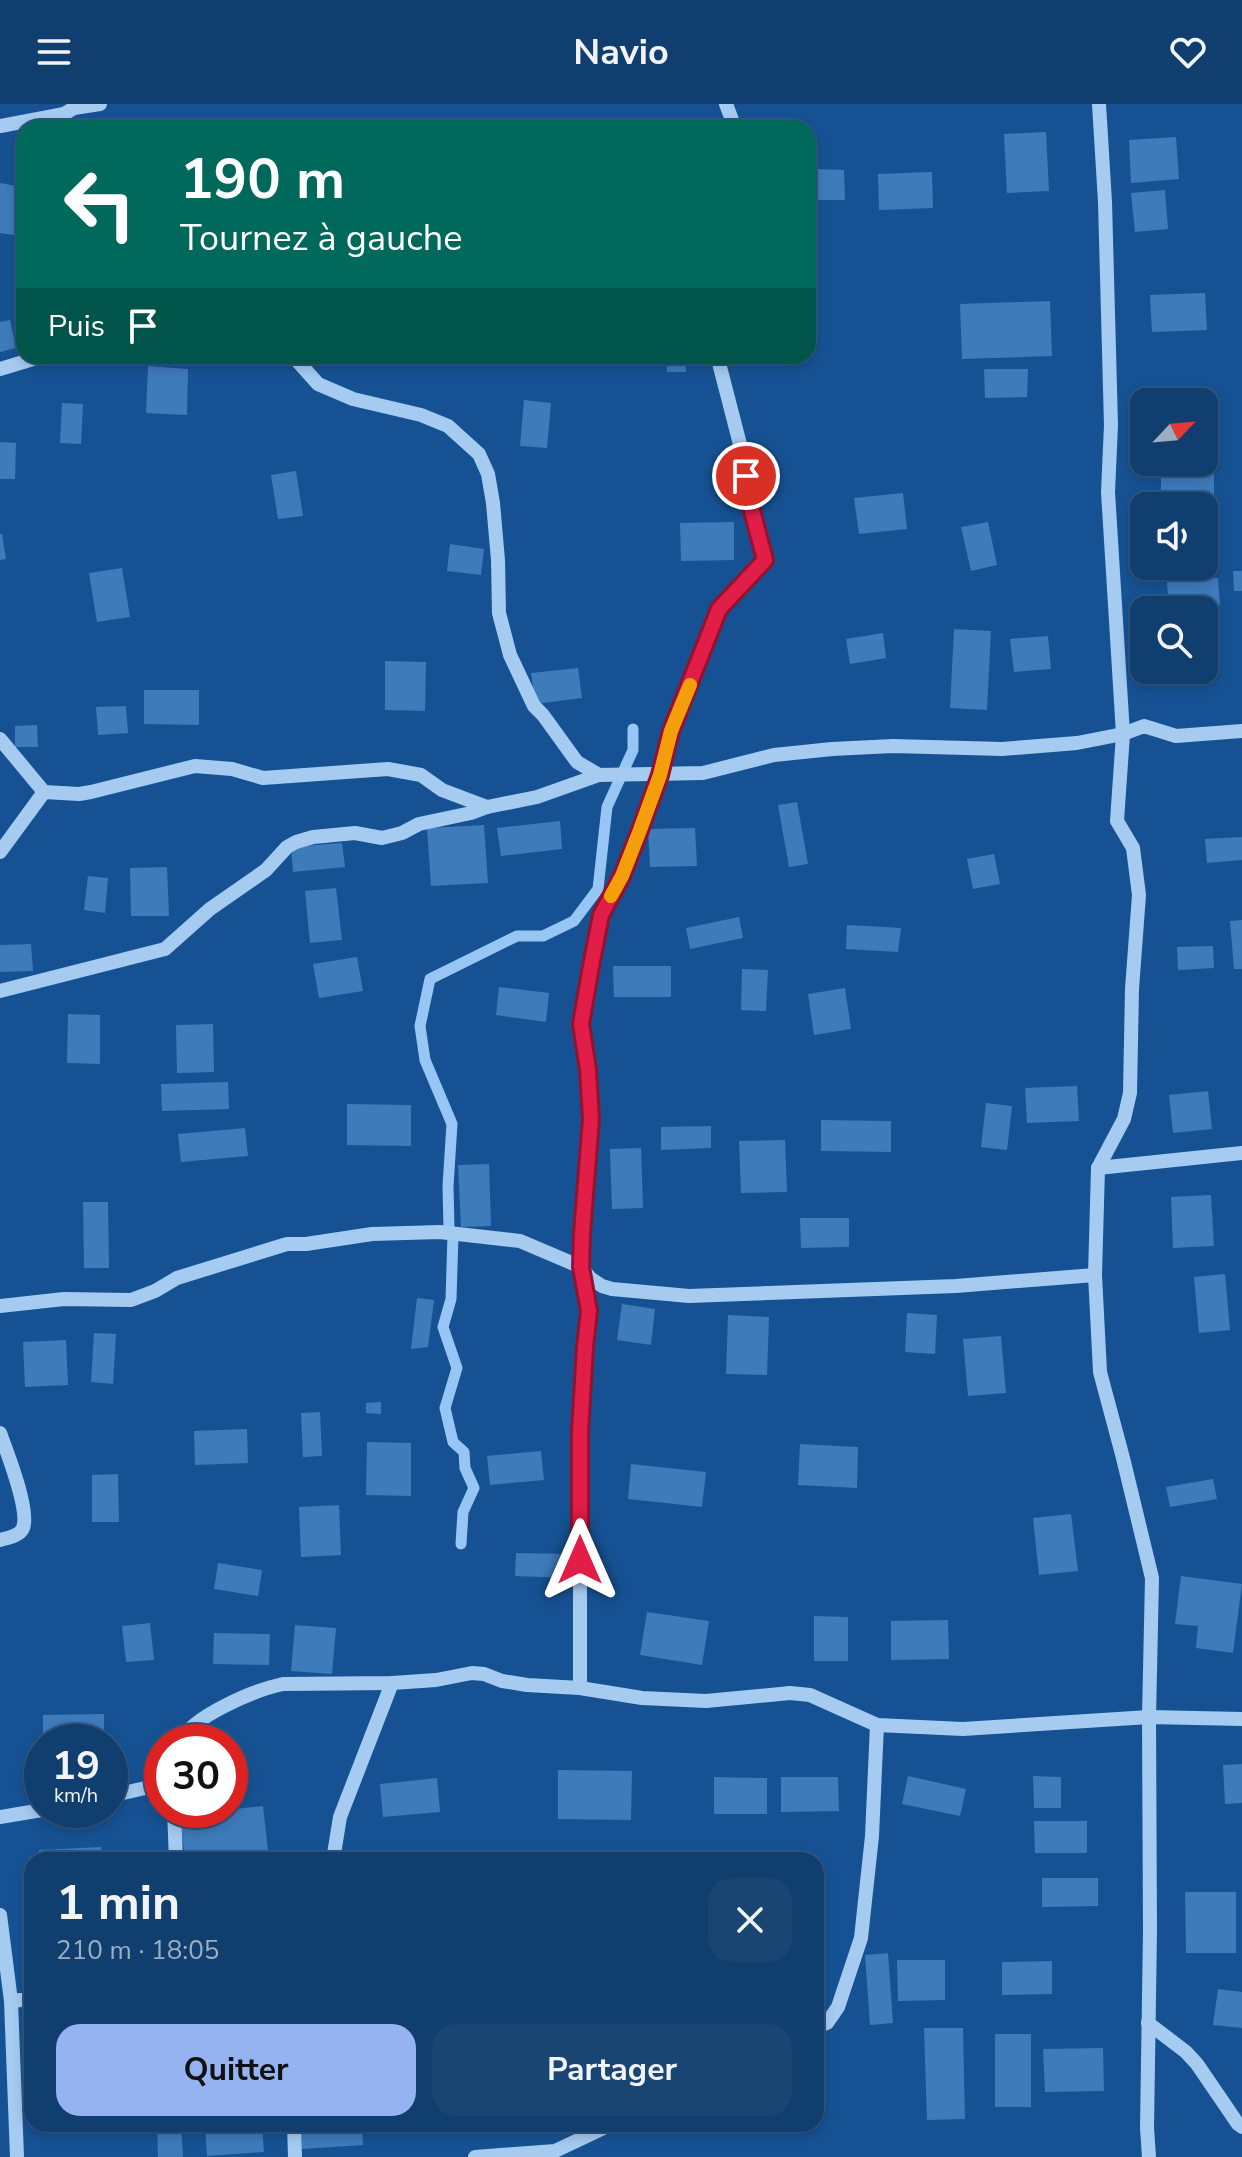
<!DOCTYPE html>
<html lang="fr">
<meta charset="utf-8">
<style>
body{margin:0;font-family:"Nunito Sans",sans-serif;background:#194573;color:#f1f3f6;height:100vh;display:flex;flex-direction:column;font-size:30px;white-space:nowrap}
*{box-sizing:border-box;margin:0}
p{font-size:26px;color:#9caec2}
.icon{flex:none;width:44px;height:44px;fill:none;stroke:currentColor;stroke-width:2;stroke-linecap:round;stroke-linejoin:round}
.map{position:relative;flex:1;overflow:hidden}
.details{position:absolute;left:24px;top:1748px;width:800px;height:280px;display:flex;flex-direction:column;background:#103e6e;border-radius:24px;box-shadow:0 4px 12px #0003,0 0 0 2px #305781}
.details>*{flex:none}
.hud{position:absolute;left:16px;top:16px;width:800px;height:244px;border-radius:24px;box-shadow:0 4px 12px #0003,0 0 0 2px #305781;background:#00695c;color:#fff;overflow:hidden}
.needle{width:52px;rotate:64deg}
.tools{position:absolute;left:1130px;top:284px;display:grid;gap:16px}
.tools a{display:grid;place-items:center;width:88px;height:88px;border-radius:16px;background:#103e6e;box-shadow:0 4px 12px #0003,0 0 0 2px #305781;font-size:40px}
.speed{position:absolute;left:24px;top:1620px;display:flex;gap:16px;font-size:40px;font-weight:700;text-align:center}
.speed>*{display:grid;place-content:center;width:104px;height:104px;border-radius:50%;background:#103e6e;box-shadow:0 4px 12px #0003,0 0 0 2px #305781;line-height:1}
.speed small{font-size:20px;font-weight:400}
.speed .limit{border:12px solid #d22;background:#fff;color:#111}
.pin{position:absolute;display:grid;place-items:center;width:68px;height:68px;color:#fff;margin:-34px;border:4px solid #fff;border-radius:50%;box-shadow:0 2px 8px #0007}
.me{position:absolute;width:88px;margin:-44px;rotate:0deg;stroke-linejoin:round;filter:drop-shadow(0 0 6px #0008)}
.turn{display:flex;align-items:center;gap:28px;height:168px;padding:0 32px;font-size:36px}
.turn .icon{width:104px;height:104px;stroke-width:2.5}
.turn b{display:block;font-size:56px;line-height:68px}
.then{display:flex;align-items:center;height:76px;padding:0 32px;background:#0003;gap:16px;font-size:30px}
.round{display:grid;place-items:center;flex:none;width:84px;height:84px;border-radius:24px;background:#194573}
.overview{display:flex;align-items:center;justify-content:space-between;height:136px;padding:0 32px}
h1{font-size:48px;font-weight:700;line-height:60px}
.action{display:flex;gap:16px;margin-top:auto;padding:16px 32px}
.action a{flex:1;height:92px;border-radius:24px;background:#95b2f1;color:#111;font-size:32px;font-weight:700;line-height:92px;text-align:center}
.action a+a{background:#194573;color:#f1f3f6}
header{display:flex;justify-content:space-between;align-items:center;height:104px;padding:0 32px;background:#103e6e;font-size:36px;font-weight:700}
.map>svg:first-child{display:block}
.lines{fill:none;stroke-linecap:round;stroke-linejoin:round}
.stream{stroke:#97c6f4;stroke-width:11}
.building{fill:#3e7bbb}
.minor{stroke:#a5cbf1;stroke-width:14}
.route-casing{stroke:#92132f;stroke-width:20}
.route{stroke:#e11d48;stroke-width:14}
.slow{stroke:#f59e0b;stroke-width:14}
</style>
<header><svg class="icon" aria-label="menu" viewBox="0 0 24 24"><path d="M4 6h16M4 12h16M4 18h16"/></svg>Navio<svg class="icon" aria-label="heart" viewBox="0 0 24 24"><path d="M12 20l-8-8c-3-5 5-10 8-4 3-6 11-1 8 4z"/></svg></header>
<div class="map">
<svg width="1242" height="2053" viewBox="0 0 1242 2053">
<rect width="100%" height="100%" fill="#165293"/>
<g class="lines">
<path class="stream" d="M461 1440 463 1408 474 1384 465 1364 464 1348 453 1338 445 1304 457 1264 443 1223 451 1195 453 1131 449 1125 448 1082 452 1020 425 956 420 922 430 875 517 832H543L574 817 598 785 607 703 633 646V625"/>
</g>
<g class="building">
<rect x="138" y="21" width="29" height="3"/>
<path d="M1046 28 1049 87 1007 89 1004 30Z"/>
<path d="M1176 33 1179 75 1131 79 1129 36Z"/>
<path d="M817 65 844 66 845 96H817Z"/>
<path d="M932 68 933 104 879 106 878 70Z"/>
<path d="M0 79 22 83 14 131 0 129Z"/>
<path d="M1165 86 1168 125 1135 128 1131 89Z"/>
<path d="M1205 189 1207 226 1152 228 1150 191Z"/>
<path d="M1050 197 1052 252 962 255 960 200Z"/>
<path d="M10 216 16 244 0 248V218Z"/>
<path d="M666 252H685L686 268H667Z"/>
<path d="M148 262 188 265 187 311 146 309Z"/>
<path d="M984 265H1028L1027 293 985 294Z"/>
<path d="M524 296 551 299 547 344 520 342Z"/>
<path d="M62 299 83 300 81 340 60 339Z"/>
<path d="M0 338 16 339 15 375H0Z"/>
<rect x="1161" y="365" width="53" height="31"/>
<path d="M296 367 303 412 278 415 271 371Z"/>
<path d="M903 389 907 425 859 430 854 394Z"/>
<path d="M734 418V456L681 457 680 419Z"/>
<path d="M988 418 997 461 971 467 961 423Z"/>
<path d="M0 430H2L6 455 0 456Z"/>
<path d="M450 440 484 445 481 471 447 467Z"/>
<path d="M122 464 130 513 97 518 89 469Z"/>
<path d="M1233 467H1242V487H1234Z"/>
<path d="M1218 474 1220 501 1169 505 1167 478Z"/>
<path d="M954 525 991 527 987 606 950 604Z"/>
<path d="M883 529 886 554 850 560 846 535Z"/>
<path d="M1048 532 1051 565 1014 568 1010 535Z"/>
<path d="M385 557 426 558 425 607 385 606Z"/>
<path d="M578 564 582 594 535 600 531 569Z"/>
<path d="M144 586H199V621L144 620Z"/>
<path d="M126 602 128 629 98 631 96 603Z"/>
<path d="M37 621 38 643H15V622Z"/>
<path d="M797 698 808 760 789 763 778 701Z"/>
<path d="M560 717 562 745 501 752 497 724Z"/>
<path d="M484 721 488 779 431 782 427 724Z"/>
<path d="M695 724 697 762 650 763 648 725Z"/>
<path d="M1242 733V756L1207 759 1205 735Z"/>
<path d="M342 739 345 763 293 768 291 743Z"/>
<path d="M994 750 1000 780 973 785 967 755Z"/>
<path d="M167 763 169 812H131L130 764Z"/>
<path d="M88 772 108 774 105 809 84 806Z"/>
<path d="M336 784 342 836 310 839 305 787Z"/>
<path d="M739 813 743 834 690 845 686 824Z"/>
<path d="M1242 816V865H1234L1230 817Z"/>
<path d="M847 821 901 824 898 848 846 845Z"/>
<path d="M31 840 33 867 0 868V841Z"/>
<path d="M1213 842 1214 864 1178 866 1177 843Z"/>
<path d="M357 853 363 887 319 894 313 860Z"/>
<path d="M613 862H671V893H614Z"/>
<path d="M742 865 768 866 766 907 741 906Z"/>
<path d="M499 883 549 889 546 918 496 911Z"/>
<path d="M845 884 851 925 814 931 808 890Z"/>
<path d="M68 910 100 911V960L67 959Z"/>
<path d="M213 920 214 968 177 969 176 921Z"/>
<path d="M228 978 229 1005 162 1007 161 980Z"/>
<path d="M1077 982 1079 1017 1027 1019 1025 984Z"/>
<path d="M1208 987 1212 1025 1173 1029 1169 991Z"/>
<path d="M986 999 1012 1002 1007 1046 981 1043Z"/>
<path d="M347 1000 411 1001V1042L347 1041Z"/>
<path d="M821 1016 891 1017V1048L821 1047Z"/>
<path d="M711 1022V1044L661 1046V1023Z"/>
<path d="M245 1024 248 1052 181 1058 178 1030Z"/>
<path d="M785 1036 787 1088 741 1089 739 1037Z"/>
<path d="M641 1044 643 1104 612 1105 610 1045Z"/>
<path d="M489 1060 491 1122 461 1123 458 1061Z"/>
<path d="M1211 1091 1214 1142 1173 1144 1171 1093Z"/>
<path d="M83 1098H108L109 1164H84Z"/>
<path d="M800 1114H849V1143L801 1144Z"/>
<path d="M1225 1170 1230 1226 1199 1229 1194 1173Z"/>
<path d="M417 1194 434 1196 428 1243 411 1245Z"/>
<path d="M622 1200 655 1205 651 1241 617 1236Z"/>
<path d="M907 1209 937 1211 935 1250 905 1248Z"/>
<path d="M728 1211 769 1213 767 1271 726 1270Z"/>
<path d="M94 1229 116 1230 113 1280 91 1278Z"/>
<path d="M1001 1232 1006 1289 968 1292 963 1235Z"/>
<path d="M66 1236 68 1281 25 1283 23 1238Z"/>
<path d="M381 1298V1310L366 1309V1299Z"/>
<path d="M320 1308 322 1352 303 1353 301 1309Z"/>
<path d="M247 1325 248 1359 195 1361 194 1327Z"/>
<path d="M367 1338 411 1339V1392L366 1391Z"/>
<path d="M800 1340 858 1343 857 1384 798 1381Z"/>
<path d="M541 1347 544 1376 490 1381 487 1352Z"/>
<path d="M631 1360 706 1368 702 1403 628 1395Z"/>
<path d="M118 1370 119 1418H92V1371Z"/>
<path d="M1213 1375 1217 1395 1170 1403 1166 1383Z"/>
<path d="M339 1401 341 1451 301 1453 299 1403Z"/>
<path d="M1071 1410 1078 1467 1039 1471 1033 1414Z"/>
<path d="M516 1449 568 1450 567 1474 515 1472Z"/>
<path d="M218 1459 262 1466 258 1492 214 1485Z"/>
<path d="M1181 1472 1242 1480 1233 1549 1196 1544 1198 1522 1175 1520Z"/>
<path d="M647 1508 709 1517 702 1561 640 1551Z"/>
<path d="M814 1512 848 1513V1557H814Z"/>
<path d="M948 1516 949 1555 891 1556V1517Z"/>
<path d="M150 1519 154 1556 126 1558 122 1522Z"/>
<path d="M295 1521 336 1524 332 1570 291 1567Z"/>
<path d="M214 1529 270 1530 269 1561 213 1560Z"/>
<path d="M104 1610V1638H43V1611Z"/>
<path d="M1242 1660V1699L1225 1700 1223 1661Z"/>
<path d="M558 1666 632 1667 631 1716 558 1715Z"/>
<path d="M908 1672 966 1685 960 1712 902 1700Z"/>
<path d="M1033 1672 1061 1673V1704H1034Z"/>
<path d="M714 1673 767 1674V1710H714Z"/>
<path d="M781 1673H838L839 1707 781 1708Z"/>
<path d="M437 1674 440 1708 383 1713 380 1680Z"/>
<path d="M263 1702 268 1747 185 1756 180 1711Z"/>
<path d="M1034 1717H1087V1749H1035Z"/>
<path d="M101 1743 102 1756H39V1746Z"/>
<path d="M1042 1774H1098V1802L1042 1803Z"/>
<path d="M1185 1788H1236V1849H1186Z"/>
<path d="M888 1849 893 1919 870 1921 865 1851Z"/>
<path d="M897 1856H945V1896L898 1897Z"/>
<path d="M1052 1857V1890L1002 1891V1858Z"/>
<path d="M1218 1885 1242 1888V1924L1213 1921Z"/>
<path d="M924 1924H963L965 2015 927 2016Z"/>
<rect x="995" y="1930" width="36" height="73"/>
<path d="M1103 1944 1104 1987 1045 1988 1043 1945Z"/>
<path d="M157 2020H181L183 2053H158Z"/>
<path d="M228 2020H262L264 2048 207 2052 205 2022Z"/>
<path d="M301 2020H362L363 2041 302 2045Z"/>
<path d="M461 2020H513V2024L462 2027Z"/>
</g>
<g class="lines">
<g class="minor">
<path d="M726 0 735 24"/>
<path d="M1099 0 1105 98 1111 321 1108 388 1123 630 1117 717 1133 744 1139 791 1132 885 1130 989 1124 1015 1098 1064 1095 1171 1100 1268 1123 1354 1152 1474 1149 1613 1150 1827 1147 2024 1149 2053"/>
<path d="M0 22 64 10 74 4 100 0"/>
<path d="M293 252 318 280 353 295 421 311 448 322 479 350 488 370 493 399 498 456 499 509 510 551 534 602 543 611 577 658 599 671"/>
<path d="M0 265 43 252"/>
<path d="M0 635 44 688 79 690 91 688 195 662 232 665 263 674 388 665 421 671 442 686 487 703 537 693 599 671 703 669 774 651 832 645 893 642 1002 645 1077 639 1123 630 1144 622 1176 632 1242 627"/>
<path d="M0 748 44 688"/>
<path d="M0 887 165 845 210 805 266 766 287 743 296 738 313 733 355 729 382 734 402 729 419 720 471 709 487 703"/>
<path d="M1098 1064 1242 1049"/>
<path d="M0 1202 64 1195 131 1196 155 1187 177 1174 287 1140H306L372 1130 440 1128 520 1137 581 1163 590 1174 602 1182 612 1185 689 1192 956 1182 1095 1171"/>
<path d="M0 1329C7 1348 30 1406 23 1424 20 1432 7 1434 0 1436"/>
<path d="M580 1584V1328L585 1243 589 1207 581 1163 582 1129 591 1015 588 966 581 920 601 811 622 772 640 726 660 671 671 627 719 505 765 456 749 395 742 348 719 259V252"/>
<path d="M180 1638C192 1612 255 1586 283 1580L392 1579 436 1576 472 1569 484 1570 502 1577 527 1581 580 1584 642 1594 706 1597 790 1589 810 1591 877 1621 963 1625 1149 1613 1242 1615"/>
<path d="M110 1692 154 1682 162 1671"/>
<path d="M174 1706 176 1756"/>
<path d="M0 1713 42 1706"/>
<path d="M333 1756 340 1713 392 1579"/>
<path d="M0 1811 11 1897 17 2053"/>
<path d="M11 1897 32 1895"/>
<path d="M1148 1919 1186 1948 1197 1960 1238 2020 1242 2023"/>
<path d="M816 1923 827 1919 838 1903 861 1834 872 1732 877 1621"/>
<path d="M294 2020 295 2053"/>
<path d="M475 2053 555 2047 612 2020"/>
</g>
</g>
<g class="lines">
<g class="route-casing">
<path id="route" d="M580 1456V1328L585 1243 589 1207 581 1163 582 1129 591 1015 588 966 581 920 591 862 601 811 622 772 640 726 660 671 671 627 719 505 765 456 749 395 746 372"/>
</g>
<use href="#route" class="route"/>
<path class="slow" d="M611 792 622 772 640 726 660 671 671 627 690 581"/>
</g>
</svg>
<div class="tools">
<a><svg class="needle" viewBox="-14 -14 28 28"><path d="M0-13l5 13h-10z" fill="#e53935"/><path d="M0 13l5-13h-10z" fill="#9caec2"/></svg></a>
<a><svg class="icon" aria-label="sound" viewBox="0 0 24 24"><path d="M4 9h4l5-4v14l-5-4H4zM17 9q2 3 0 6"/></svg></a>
<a><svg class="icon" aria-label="search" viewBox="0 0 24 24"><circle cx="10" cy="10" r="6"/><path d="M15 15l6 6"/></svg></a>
</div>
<div class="speed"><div>19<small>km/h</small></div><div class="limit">30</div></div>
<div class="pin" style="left:746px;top:372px;background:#d93025"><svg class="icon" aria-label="arrive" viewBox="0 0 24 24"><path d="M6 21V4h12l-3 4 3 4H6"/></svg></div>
<svg class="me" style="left:580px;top:1456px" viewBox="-20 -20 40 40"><path d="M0-17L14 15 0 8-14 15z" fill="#e11d48" stroke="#fff" stroke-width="4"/></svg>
<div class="hud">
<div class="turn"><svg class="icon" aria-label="left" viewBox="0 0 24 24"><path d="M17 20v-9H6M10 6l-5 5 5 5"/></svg><div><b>190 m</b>Tournez à gauche</div></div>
<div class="then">Puis<svg class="icon" aria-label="arrive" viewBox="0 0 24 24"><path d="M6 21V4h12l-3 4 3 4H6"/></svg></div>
</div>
<section class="details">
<div class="overview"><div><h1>1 min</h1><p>210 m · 18:05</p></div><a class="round"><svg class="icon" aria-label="close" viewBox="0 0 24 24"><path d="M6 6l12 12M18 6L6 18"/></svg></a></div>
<div class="action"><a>Quitter</a><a>Partager</a></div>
</section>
</div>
